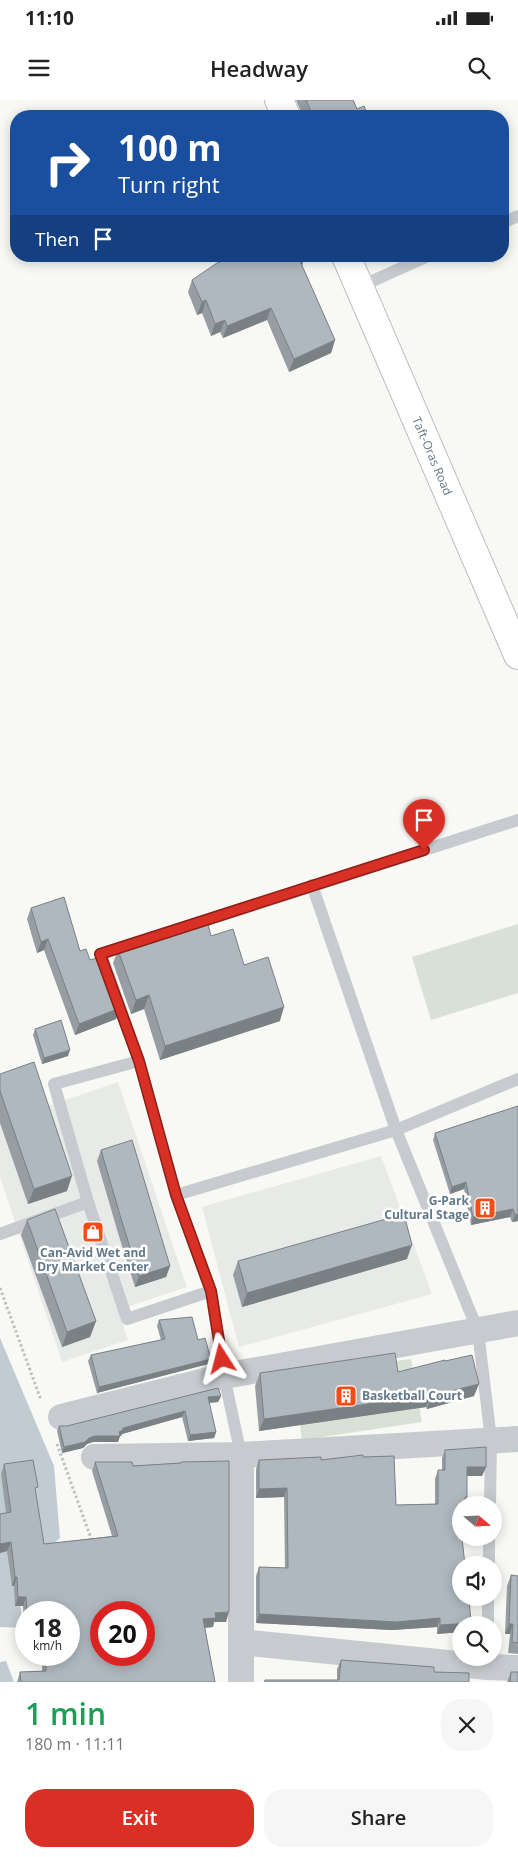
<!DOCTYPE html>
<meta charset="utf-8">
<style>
body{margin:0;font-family:"Open Sans",sans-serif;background:#f6f6f6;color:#222;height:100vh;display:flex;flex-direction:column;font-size:19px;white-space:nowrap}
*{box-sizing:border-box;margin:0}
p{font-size:16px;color:#767676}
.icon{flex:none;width:28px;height:28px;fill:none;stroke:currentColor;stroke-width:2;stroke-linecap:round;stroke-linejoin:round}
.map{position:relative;height:1582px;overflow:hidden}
.panel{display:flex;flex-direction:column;background:#fff;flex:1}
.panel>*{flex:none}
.hud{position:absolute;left:10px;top:10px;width:499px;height:152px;border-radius:20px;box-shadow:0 2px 12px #0003;background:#1a4fa0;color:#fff;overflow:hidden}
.needle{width:32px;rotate:109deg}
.controls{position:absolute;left:452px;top:1396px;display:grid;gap:10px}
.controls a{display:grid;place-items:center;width:50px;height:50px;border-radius:50%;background:#fff;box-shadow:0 2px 12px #0003;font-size:25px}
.speed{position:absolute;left:15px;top:1501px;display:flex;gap:10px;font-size:25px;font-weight:700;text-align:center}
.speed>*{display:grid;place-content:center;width:65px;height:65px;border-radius:50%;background:#fff;box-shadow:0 2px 12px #0003;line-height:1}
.speed small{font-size:12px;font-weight:400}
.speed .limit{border:8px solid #d22;background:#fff;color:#111}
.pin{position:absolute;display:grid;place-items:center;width:42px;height:42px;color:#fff;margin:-51px -21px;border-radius:50% 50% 50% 0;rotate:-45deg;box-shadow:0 0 5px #0007}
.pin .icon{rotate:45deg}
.me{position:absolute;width:55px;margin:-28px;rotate:351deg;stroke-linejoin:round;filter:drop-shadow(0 0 4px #0008)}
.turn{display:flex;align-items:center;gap:18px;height:105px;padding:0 25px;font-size:22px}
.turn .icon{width:65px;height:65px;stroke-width:2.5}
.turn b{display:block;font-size:35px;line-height:42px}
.then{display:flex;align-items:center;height:48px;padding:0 25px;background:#0003;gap:10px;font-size:19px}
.round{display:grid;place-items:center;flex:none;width:52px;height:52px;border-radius:20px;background:#f6f6f6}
.summary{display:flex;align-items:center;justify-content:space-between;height:85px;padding:0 25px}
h1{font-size:30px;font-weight:600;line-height:38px;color:#1e9e55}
.primary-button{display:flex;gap:10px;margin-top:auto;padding:10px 25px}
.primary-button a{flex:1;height:58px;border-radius:20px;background:#d93025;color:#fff;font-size:20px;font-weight:600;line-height:58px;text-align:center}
.primary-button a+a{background:#f6f6f6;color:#222}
.status{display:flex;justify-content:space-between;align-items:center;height:35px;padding:0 25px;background:#fff;direction:ltr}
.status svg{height:14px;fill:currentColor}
header{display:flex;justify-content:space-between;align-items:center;height:65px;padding:0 25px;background:#fff;font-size:22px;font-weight:600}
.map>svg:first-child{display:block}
.built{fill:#e8eae8}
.green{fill:#d9e0d5}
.water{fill:#c0ccd1}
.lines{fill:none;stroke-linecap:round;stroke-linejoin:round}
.primary-casing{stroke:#babec2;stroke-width:30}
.path{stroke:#bec1c3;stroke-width:3;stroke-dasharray:2.5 2.5;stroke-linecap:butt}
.lane{stroke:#c7cbcf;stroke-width:12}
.street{stroke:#c7cbcf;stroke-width:26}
.primary{stroke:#fff;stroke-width:28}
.wall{fill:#969ea3}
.shaded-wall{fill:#7a8185}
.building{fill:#aeb8be;stroke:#7a8185;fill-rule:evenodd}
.route-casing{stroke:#8d1f18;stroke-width:12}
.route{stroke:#d93025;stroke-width:9}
.labels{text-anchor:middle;stroke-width:5;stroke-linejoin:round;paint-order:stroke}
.street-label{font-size:12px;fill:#637889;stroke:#fff}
.poi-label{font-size:12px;font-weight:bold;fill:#637889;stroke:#fff;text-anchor:end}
</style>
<div class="status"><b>11:10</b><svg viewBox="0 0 49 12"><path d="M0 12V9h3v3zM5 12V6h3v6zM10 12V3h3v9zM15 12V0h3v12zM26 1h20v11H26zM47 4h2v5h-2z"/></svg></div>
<header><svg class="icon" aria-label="menu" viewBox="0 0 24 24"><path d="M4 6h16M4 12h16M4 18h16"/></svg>Headway<svg class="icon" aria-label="search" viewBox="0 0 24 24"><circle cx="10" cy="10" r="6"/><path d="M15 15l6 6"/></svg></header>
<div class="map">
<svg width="518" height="1582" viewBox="0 0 518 1582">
<rect width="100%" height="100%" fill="#f8f8f4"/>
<g class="built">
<path d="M0 981 48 1006 118 982 187 1187 118 1210 128 1240 62 1262 0 1077Z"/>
<path d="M381 1056 432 1194 239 1247 202 1107Z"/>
</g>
<g class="green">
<path d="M518 824V893L431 920 412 857Z"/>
<path d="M411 1259 422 1322 302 1340 294 1275Z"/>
</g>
<g class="water">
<path d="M0 1238 54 1366 60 1438 17 1475 23 1528 0 1527Z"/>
<path d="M6 1561 14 1582H0V1562Z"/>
</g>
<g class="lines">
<g class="primary-casing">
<g id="primary">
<path d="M279 0 286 16"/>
<path d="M346 156 518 555"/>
</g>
</g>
<g class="path">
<path d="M0 1188 41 1300"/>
<path d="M57 1344 92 1441"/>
</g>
<g class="lane">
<path d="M502 123 518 116"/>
<path d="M359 187 428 156"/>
<path d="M312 785 396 1030 478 1231 491 1340 490 1405"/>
<path d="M139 961 54 984 88 1102 127 1219 211 1191"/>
<path d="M176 1095 396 1030 518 979"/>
<path d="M0 1134 88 1102"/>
<path d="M241 1355 224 1276 211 1191 176 1095 139 961 101 854 518 720"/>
<path d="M489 1465V1438"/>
<path d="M488 1525V1498"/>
</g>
<g class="street">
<path d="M61 1317 224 1276 518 1223"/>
<path d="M241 1355V1582"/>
<path d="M94 1357 241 1355 518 1339"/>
<path d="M241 1542 487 1567 518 1568"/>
</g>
<use href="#primary" class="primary"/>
</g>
<g class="wall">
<path d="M296 0H353L357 9 368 16H303Z"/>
<path d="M304 159 302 166 335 240 331 253 289 272 267 220 223 238 220 232 211 236 202 213 197 215 188 192 192 180Z"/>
<path d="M31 808 90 860 120 908 116 919 75 935 44 850 37 853 27 819Z"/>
<path d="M211 836 244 865 280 921 160 960 144 909 131 914 113 863 118 850Z"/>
<path d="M35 929 68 956 42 964 33 935Z"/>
<path d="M0 974 67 1091 28 1104 0 1023Z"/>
<path d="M518 1006V1121L512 1122 510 1117 471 1125 464 1089 450 1094 433 1040 435 1033Z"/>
<path d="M101 1050 170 1166 166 1177 135 1187 118 1133 97 1061Z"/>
<path d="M27 1120 96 1221 90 1237 62 1247 21 1135Z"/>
<path d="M407 1159 242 1207 233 1175 238 1161Z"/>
<path d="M159 1220 198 1240 208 1264 97 1293 88 1261 91 1255 161 1240 157 1226Z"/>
<path d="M445 1261 474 1296 427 1309 426 1307 259 1331 255 1286 260 1273 398 1272Z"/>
<path d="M221 1296 218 1302 209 1303 216 1332 214 1338 188 1341 182 1317 122 1334 121 1336H120L118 1342H93L87 1344 83 1348 62 1353 57 1331 59 1326H67Z"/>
<path d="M445 1350 486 1367 482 1376H467V1397L465 1403 461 1438 471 1523 470 1525H461V1532L437 1534V1527L392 1530 256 1523V1476L259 1467 285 1468 284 1397 256 1398V1369L259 1360H321L363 1357 396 1405 435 1404V1379L438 1370H442V1358Z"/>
<path d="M95 1362 133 1366 180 1363 181 1362 226 1522H214L213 1527 205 1528 215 1582H17L20 1572 42 1571V1555H69V1512H26V1536H25L23 1506H15L14 1486H12L7 1451 0 1453V1414L6 1413 1 1374 4 1364 35 1393 44 1444 112 1436 92 1371Z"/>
<path d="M511 1475 518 1476V1554L508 1553 510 1534H505L507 1486Z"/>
<path d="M341 1560 434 1572 469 1582H264L265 1580H337V1569Z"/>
<path d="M511 1572 518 1582H507Z"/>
</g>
<g class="shaded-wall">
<path d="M304 159 300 172V161Z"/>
<path d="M206 200 202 213 197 215 202 202Z"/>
<path d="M271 208 267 220 223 238 227 226Z"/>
<path d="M225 220 220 232 211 236 215 224Z"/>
<path d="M335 240 331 253 289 272 294 259Z"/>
<path d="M48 839 44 850 37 853 41 842Z"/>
<path d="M149 895 144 909 131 914 136 900Z"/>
<path d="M284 907 280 921 160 960 165 946Z"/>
<path d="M120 908 116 919 75 935 79 924Z"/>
<path d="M70 950 68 956 42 964 44 958Z"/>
<path d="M72 1076 67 1091 28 1104 34 1089Z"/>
<path d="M466 1082 464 1089 450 1094 452 1087Z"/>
<path d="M513 1109 510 1117 471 1125 473 1117Z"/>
<path d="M518 1114V1121L512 1122 515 1115Z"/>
<path d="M412 1145 407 1159 242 1207 247 1193Z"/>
<path d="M170 1166 166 1177 135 1187 139 1176Z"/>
<path d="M96 1221 90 1237 62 1247 67 1232Z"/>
<path d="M211 1259 208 1264 97 1293 99 1287Z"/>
<path d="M479 1284 474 1296 427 1309 431 1296Z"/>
<path d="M431 1295 426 1307 259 1331 264 1319Z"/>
<path d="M221 1296 218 1302 206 1303 208 1297Z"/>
<path d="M185 1311 182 1317 122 1334 121 1336H120L118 1342H93L87 1344 83 1348 62 1353 64 1347 89 1338Z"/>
<path d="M216 1332 214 1338 188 1341 190 1335Z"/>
<path d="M467 1367H486L482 1376H463Z"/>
<path d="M287 1388 284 1397 256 1398 259 1389Z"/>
<path d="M11 1442 7 1451 0 1453V1444Z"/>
<path d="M15 1477H17L14 1486H12Z"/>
<path d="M18 1497H26L23 1506H15Z"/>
<path d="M229 1512 226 1522H214L213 1527 200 1528 203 1519 215 1513Z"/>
<path d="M259 1514 440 1518 437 1527 392 1530 256 1523Z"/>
<path d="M471 1523 470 1525H461V1532L437 1534 440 1525Z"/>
<path d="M509 1524H513L510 1534H505Z"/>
</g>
<g class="building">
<path d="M306 0H353L357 9 364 6 368 16H313Z"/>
<path d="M236 156H303L304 159 300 161 335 240 294 259 271 208 227 226 225 220 215 224 206 200 202 202 192 180 217 163Z"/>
<path d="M64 797 80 851 86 849 90 860 101 857 120 908 79 924 48 839 41 842 31 808Z"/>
<path d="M208 824 211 836 233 829 244 865 268 857 284 907 165 946 149 895 136 900 118 850Z"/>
<path d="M61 920 70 950 44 958 35 929Z"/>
<path d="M34 962 72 1076 34 1089 0 991V974Z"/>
<path d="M518 1006V1114L515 1115 513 1109 473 1117 466 1082 452 1087 435 1033Z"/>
<path d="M132 1040 170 1166 139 1176 122 1122 101 1050Z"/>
<path d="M55 1109 96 1221 67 1232 27 1120Z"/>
<path d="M404 1114 412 1145 247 1193 238 1161Z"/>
<path d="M192 1217 198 1240 205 1238 211 1259 99 1287 91 1255 165 1239 159 1220Z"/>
<path d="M395 1253 398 1272 445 1260V1261L472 1255 479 1284 431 1296V1295L264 1319 260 1273Z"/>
<path d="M218 1288 221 1296 208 1297 216 1332 190 1335 185 1311 123 1328V1330L119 1332 120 1336H95L89 1338 85 1342 64 1347 59 1326H67Z"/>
<path d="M486 1347V1367H467V1397H465V1405H461V1438H462L465 1465H461V1498H469L471 1523 440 1525V1518L396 1522 259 1514V1467L288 1468 287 1388 259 1389V1360L321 1357V1360L363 1355V1357L394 1356 396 1405 438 1404V1370H445V1350Z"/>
<path d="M33 1360 38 1387 35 1388 44 1444 118 1436 95 1362H132L133 1366 181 1363V1362L229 1361V1512L215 1513 216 1518 203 1519 215 1582H21L20 1572 46 1571V1555H69V1512H27L26 1497H18L17 1477H15L11 1442 0 1444V1414L11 1412 4 1364ZM101 1512H144V1555H101Z"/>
<path d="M511 1475 518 1476V1543L512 1542 513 1524H509Z"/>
<path d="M341 1560 434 1567V1572L469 1573V1582H265V1580H339Z"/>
<path d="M511 1572H518V1582H510Z"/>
</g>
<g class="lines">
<g class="route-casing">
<path id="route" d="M222 1259 211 1191 176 1095 139 961 100 854 424 750"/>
</g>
<use href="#route" class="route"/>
</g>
<defs>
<g id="building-square" transform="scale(1.125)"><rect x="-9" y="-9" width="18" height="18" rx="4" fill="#f64b16" stroke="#fff"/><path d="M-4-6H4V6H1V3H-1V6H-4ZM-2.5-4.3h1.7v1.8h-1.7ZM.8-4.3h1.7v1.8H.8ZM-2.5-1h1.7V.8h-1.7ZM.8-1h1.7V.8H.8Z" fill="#fff"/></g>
<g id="shop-square" transform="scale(1.125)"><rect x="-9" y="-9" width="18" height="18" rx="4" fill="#f64b16" stroke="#fff"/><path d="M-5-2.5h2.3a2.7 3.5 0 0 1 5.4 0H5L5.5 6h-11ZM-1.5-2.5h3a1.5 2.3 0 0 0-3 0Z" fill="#fff"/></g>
</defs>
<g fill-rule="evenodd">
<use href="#building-square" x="485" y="1108"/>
<use href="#shop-square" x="93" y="1132"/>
<use href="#building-square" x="346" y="1296"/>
</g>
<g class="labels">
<g class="street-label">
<text transform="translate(432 356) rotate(67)" y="4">Taft-Oras Road</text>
</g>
<g class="poi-label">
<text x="469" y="1105">G-Park<tspan x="469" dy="14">Cultural Stage</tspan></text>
<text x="93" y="1157" text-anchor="middle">Can-Avid Wet and<tspan x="93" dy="14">Dry Market Center</tspan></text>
<text x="362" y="1300" text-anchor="start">Basketball Court</text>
</g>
</g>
</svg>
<div class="controls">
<a><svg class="needle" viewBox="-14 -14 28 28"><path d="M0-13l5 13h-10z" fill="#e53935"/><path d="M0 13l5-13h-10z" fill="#767676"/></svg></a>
<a><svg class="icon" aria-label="sound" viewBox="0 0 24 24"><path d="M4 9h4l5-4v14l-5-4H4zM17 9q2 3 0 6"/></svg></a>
<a><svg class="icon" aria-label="search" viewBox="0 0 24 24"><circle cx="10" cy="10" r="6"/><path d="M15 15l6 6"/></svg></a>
</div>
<div class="speed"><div>18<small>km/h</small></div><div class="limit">20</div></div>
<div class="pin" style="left:424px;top:750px;background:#d93025"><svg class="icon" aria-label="arrive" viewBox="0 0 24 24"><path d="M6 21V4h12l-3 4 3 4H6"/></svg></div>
<svg class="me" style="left:222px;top:1259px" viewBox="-20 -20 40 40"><path d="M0-17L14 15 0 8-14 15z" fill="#d93025" stroke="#fff" stroke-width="4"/></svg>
<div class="hud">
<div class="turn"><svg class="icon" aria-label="right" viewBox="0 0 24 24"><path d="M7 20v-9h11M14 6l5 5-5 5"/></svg><div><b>100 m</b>Turn right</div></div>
<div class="then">Then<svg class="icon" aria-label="arrive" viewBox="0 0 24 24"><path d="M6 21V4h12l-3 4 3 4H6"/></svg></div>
</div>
</div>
<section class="panel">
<div class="summary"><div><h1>1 min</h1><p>180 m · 11:11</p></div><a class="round"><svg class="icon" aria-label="close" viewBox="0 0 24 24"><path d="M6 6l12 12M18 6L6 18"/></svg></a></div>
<div class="primary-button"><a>Exit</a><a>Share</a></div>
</section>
